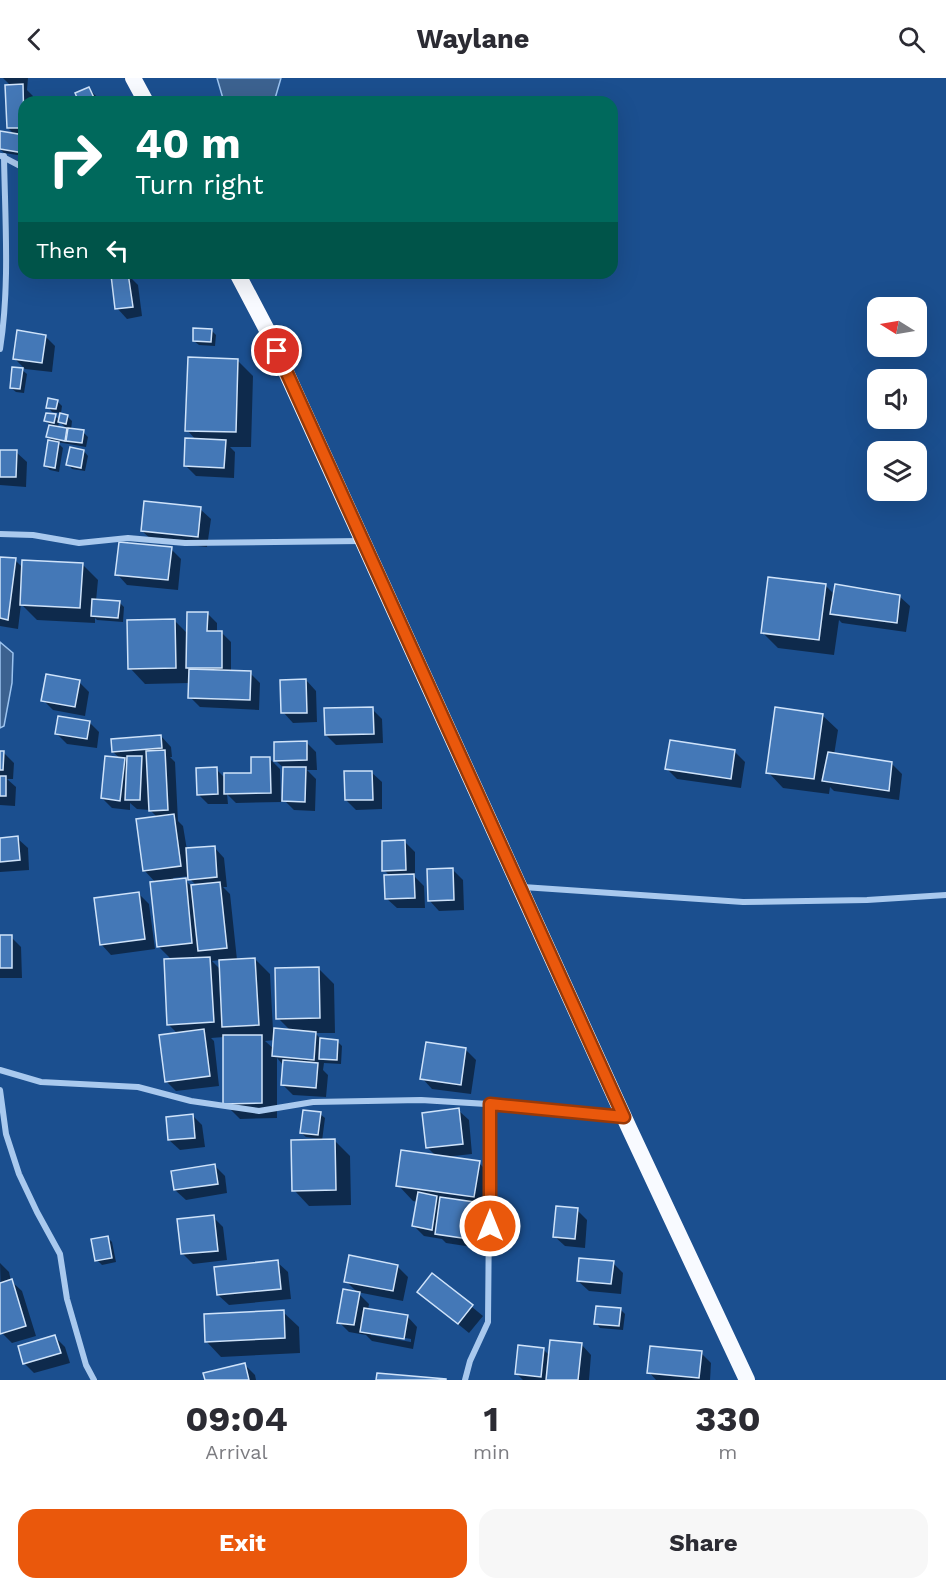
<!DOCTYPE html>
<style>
body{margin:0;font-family:"Work Sans",sans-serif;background:#f7f7f7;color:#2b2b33;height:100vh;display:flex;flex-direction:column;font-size:22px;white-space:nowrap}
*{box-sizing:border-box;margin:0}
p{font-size:20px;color:#7c7c81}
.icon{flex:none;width:33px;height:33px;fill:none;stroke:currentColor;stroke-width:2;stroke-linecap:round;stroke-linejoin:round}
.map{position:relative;height:1302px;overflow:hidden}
.details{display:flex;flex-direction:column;background:#fff;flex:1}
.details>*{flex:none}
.guide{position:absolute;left:18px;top:18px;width:600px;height:183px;border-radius:18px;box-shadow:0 6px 24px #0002;background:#00695c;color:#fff;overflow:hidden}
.needle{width:39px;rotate:281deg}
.fabs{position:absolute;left:867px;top:219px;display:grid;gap:12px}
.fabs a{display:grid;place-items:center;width:60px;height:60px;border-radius:12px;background:#fff;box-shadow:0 6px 24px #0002;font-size:30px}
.pin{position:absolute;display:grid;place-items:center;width:51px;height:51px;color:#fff;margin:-26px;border:3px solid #fff;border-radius:50%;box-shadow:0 2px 6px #0007}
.me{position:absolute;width:66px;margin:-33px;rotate:0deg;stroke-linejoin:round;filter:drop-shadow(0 0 4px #0008)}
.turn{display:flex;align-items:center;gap:21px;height:126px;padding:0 18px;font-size:27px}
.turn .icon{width:78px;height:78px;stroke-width:2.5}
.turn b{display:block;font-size:42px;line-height:51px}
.then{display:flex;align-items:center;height:57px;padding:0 18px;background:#0003;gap:12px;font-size:22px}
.eta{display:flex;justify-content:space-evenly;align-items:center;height:102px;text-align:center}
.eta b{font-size:36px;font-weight:700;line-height:42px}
.button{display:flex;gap:12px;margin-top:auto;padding:12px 18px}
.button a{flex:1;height:69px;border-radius:18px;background:#ea580c;color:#fff;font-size:24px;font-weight:700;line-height:69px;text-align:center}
.button a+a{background:#f7f7f7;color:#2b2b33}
header{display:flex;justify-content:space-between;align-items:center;height:78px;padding:0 18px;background:#fff;font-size:27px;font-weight:700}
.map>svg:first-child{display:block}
.water{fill:#3c6290;stroke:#9cc4f0;stroke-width:1.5}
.shadow{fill:#0007;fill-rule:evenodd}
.building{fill:#4478b7;stroke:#cfe3fa;stroke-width:1.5}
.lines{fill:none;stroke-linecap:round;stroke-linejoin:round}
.minor{stroke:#a9c9ee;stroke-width:6}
.trunk{stroke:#f8faff;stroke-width:16}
.route-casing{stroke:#983908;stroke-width:15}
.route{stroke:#ea580c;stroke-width:10}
</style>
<header><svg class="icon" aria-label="back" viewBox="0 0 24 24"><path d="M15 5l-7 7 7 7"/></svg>Waylane<svg class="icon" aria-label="search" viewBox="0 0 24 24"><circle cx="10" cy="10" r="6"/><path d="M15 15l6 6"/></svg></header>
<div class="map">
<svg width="946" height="1302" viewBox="0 0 946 1302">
<rect width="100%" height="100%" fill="#1b4f8f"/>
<g class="water">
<path d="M217 0H281L274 24H224Z"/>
<path d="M0 564 13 575 12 605 4 648 0 650Z"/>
</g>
<g class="shadow">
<path d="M3 0H28L27 12 33 18V24H24V78L4 75 0 71V64L15 57 8 50 11 8Z"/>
<path d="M89 11 99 21 100 24H80Z"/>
<path d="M128 197 138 207 142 238 127 241 117 230Z"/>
<path d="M211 252 216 257 215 268 199 267 194 263Z"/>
<path d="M45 258 55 268 52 294 25 291 14 280Z"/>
<path d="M237 282 253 298 251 369H230L235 374 234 400 196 398 186 388 197 363 187 352Z"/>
<path d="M22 292 27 296 24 315 16 314 11 310Z"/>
<path d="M57 323 62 328 61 335 52 334 48 329Z"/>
<path d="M55 338 60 343 67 338 72 343 71 352 83 354 88 359 86 369 57 364 63 370 59 394 50 392 45 388 53 364 48 359 50 347 46 343ZM59 343 67 351 58 350Z"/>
<path d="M0 373 16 374 27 384 26 409 0 407Z"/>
<path d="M84 373 88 378 85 393 72 391 68 386Z"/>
<path d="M200 431 211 441 207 469 153 463 142 453Z"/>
<path d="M171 471 181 481 178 512 127 507 117 496Z"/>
<path d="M0 480 15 482 23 490 82 486 98 502 96 523 119 524 124 529 123 544 97 542 95 540V545L37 542 21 526 18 551 0 548Z"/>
<path d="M826 508 835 517 899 518 910 528 906 554 842 545 839 542 834 577 778 570 763 555Z"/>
<path d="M207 535 217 545V554H221L231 564V594L250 595 260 605 259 632 200 629 190 619V605L145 606 130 590 174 542 188 556Z"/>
<path d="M306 602 316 613 317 644 293 645 283 634Z"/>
<path d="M79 604 89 614 85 638 53 632 43 622Z"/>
<path d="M372 631 382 641 383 665 336 667 326 657Z"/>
<path d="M822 637 838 652 834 677 892 686 902 696 899 722 834 713 830 709 829 716 783 710 768 694Z"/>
<path d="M89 644 99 654 97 670 67 666 57 656Z"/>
<path d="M161 658 171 669 172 679H170L175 684 178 743 183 748 187 772 214 769 224 780 227 809H223L230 816 237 882 255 881 270 896 273 952 291 953 278 940 318 890 334 906 335 955H315L322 962 337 963 342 968 341 986 324 985 323 992 328 997 326 1019 293 1017 283 1007 284 988 277 980V1040L240 1041 224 1025V959L211 960 214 963 219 1008 176 1013 166 1003 178 956 168 946 172 882 158 868 156 805 144 792 158 740 150 732 137 731 130 725V732L112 730 102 720 121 681 113 674ZM190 798V801L197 808 192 809 185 802 174 803 173 800ZM220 882 221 892 212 883ZM275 962 274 971 265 963Z"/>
<path d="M306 664 316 674 317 692H307L316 701 315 733 294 732 284 722 285 691 276 683Z"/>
<path d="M734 673 745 684 741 710 677 701 667 691Z"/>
<path d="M0 674 4 675 14 685 13 701H7L16 709 15 728 0 727Z"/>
<path d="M269 680 280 691 281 724 236 725 227 716 228 726H208L198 716 216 691 225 700 253 696Z"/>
<path d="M371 694 382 704V731L356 732 346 722Z"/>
<path d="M17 760 28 770 29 792 0 794V761Z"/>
<path d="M405 764 415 774V799L424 808 425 830H397L386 820 390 798 384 792Z"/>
<path d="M453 792 463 802 464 832 439 833 429 822Z"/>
<path d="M139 816 149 826 155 871 111 877 101 866Z"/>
<path d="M0 859H11L21 869 22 900H0Z"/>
<path d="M465 971 476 982 471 1016 432 1011 422 1000Z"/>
<path d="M458 1032 469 1042 472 1076 445 1079 479 1085 494 1100 485 1171 446 1165 442 1161 424 1158 414 1148 418 1124 413 1123 398 1107 437 1079 427 1069Z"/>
<path d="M320 1036 325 1040 322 1063 334 1062 350 1078 351 1127 309 1128 294 1112 320 1063V1061L306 1059 301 1055Z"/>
<path d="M192 1037 202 1047 205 1069 180 1072 169 1062Z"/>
<path d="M214 1087 225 1098 227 1115 186 1122 175 1112Z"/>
<path d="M577 1132 587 1142 585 1170 565 1168 554 1158Z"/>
<path d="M213 1139 223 1149 227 1182 193 1186 183 1176Z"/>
<path d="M107 1159 112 1164 116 1184 102 1187 97 1182Z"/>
<path d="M277 1184 288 1194 291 1221 229 1227 218 1217Z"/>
<path d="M0 1185 9 1194 11 1203 22 1213 36 1258 12 1265 2 1255Z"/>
<path d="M613 1185 623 1195 621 1216 589 1213 578 1203Z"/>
<path d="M398 1189 408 1199 403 1223 357 1214 369 1226 368 1232 407 1238 417 1249 413 1271 372 1263 366 1257 349 1254 339 1244 358 1215 346 1203ZM371 1254 411 1261V1264L371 1257Z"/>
<path d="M433 1197 483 1238 469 1255 419 1214Z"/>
<path d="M620 1231 625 1236 623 1252 600 1250 596 1245Z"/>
<path d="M283 1234 299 1249 300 1275 221 1279 206 1263Z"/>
<path d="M55 1259 65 1269 70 1285 34 1295 24 1285Z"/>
<path d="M581 1266 591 1277 589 1302H523L517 1296 543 1271 550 1278Z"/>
<path d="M701 1275 711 1285 710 1302H656L649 1294Z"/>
<path d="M245 1287 255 1297 256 1302H206Z"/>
</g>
<g class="building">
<path d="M23 6 24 50H7L5 7Z"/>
<path d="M89 9 96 24H79L75 15Z"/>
<path d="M0 53 24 57V75L0 71Z"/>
<path d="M128 195 133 229 115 231 111 197Z"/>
<path d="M193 250 212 251 211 264 193 263Z"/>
<path d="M17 252 46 257 42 285 13 281Z"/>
<path d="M188 279 238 281 236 354 185 353Z"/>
<path d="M12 289 23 290 20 311 10 310Z"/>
<path d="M48 320 58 322 56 331 46 330Z"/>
<path d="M46 335 56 336 54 345 44 343Z"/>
<path d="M60 335 68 337 66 346 58 344Z"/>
<path d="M49 347 67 350 65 363 46 359Z"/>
<path d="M68 350 84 352 82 365 66 363Z"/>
<path d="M185 360 226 362 224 390 184 388Z"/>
<path d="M48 362 59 364 55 390 44 388Z"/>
<path d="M70 369 84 372 81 390 66 387Z"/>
<path d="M0 372H17L16 399H0Z"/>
<path d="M144 423 201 429 198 459 141 453Z"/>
<path d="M119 464 172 469 168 502 115 497Z"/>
<path d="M0 479 16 480 8 542 0 540Z"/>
<path d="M22 482 83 485 80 530 20 527Z"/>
<path d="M768 499 826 506 819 562 761 555Z"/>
<path d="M835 506 900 517 897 545 830 536Z"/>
<path d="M92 521 120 523 118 540 91 538Z"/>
<path d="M187 534H208L207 553H222V590H186Z"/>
<path d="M175 541 176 590 128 591 127 542Z"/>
<path d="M189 591 251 593 250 622 188 620Z"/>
<path d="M46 596 80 602 75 629 41 623Z"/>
<path d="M306 601 307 635H281L280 602Z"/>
<path d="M373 629 374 656 325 657 324 630Z"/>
<path d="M775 629 823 636 814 701 766 695Z"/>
<path d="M58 638 90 643 87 661 55 656Z"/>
<path d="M161 657 162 670 112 674 111 661Z"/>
<path d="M670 662 735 672 731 701 665 691Z"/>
<path d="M307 663V682L274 683V664Z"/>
<path d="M165 672 168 732 149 733 146 673Z"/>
<path d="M0 673H4L3 692H0Z"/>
<path d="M828 674 892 684 889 713 822 703Z"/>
<path d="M105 678 125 680 120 723 101 720Z"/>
<path d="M127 678H142L140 722H125Z"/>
<path d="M251 679H270L271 715 224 716V695H251Z"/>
<path d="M217 689 218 716 197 717 196 690Z"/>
<path d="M283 689H306L305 724 282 723Z"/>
<path d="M344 693H372L373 722H345Z"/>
<rect x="0" y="698" width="6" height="20"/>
<path d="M174 736 181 788 143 793 136 741Z"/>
<path d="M18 758 20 782 0 784V760Z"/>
<path d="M405 762 406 792 382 793V763Z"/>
<path d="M215 768 217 799 188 802 186 770Z"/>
<path d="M453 790 454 822 428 823 427 791Z"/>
<path d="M414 796 415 820 385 821 384 797Z"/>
<path d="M186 800 192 865 157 869 150 804Z"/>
<path d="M220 804 227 870 198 873 191 807Z"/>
<path d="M139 814 145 861 100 867 94 820Z"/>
<rect x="0" y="857" width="12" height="33"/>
<path d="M210 879 214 944 167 947 164 881Z"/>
<path d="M255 880 259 947 222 949 219 882Z"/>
<path d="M319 889 320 940 276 941 275 890Z"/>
<path d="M274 950 316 954 314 982 272 978Z"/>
<path d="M204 951 210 998 165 1004 159 957Z"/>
<path d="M223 957H262V1025L223 1026Z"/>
<path d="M320 960 338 962 337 982 319 981Z"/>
<path d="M426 964 466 970 461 1007 420 1001Z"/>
<path d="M283 982 318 985 316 1010 281 1007Z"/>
<path d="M459 1030 463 1066 426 1070 422 1035Z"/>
<path d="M303 1032 321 1034 318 1057 300 1055Z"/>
<path d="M193 1036 195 1060 168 1062 166 1039Z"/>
<path d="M335 1061 336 1112 292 1113 291 1062Z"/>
<path d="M401 1072 480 1083 474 1119 396 1108Z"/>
<path d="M215 1086 218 1106 174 1112 171 1093Z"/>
<path d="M418 1114 437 1118 432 1152 412 1148Z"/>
<path d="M440 1119 481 1125 475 1162 435 1156Z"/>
<path d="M556 1128 578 1130 575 1161 553 1159Z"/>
<path d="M214 1137 218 1173 181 1176 177 1141Z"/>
<path d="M108 1158 112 1180 95 1183 91 1161Z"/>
<path d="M349 1177 398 1187 393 1213 344 1204Z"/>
<path d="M579 1180 614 1183 611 1206 577 1203Z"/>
<path d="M278 1182 281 1211 217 1217 214 1189Z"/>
<path d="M432 1195 473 1227 458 1246 417 1214Z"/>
<path d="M12 1201 26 1248 0 1256V1205Z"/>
<path d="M343 1211 360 1214 354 1247 337 1245Z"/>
<path d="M596 1228 621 1230 619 1248 594 1246Z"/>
<path d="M364 1230 408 1237 404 1261 360 1254Z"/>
<path d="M284 1232 285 1260 205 1264 204 1236Z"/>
<path d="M55 1257 61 1275 23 1286 18 1268Z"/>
<path d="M550 1262 582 1265 578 1302H546Z"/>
<path d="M518 1267 544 1270 541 1299 515 1296Z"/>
<path d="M650 1268 702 1273 699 1300 647 1295Z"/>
<path d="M245 1285 249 1302H205L203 1295Z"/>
<path d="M377 1295 446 1301V1302H376Z"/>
</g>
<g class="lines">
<g class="minor">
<path d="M1 78 24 90"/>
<path d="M0 271C10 208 5 142 4 78"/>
<path d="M0 456 33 457 79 465 128 460 185 465 361 463"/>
<path d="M523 809 743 824 867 822 946 817"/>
<path d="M0 992 41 1004 138 1009 191 1023 259 1033 313 1024 421 1022 537 1029 621 1038"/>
<path d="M0 1012 6 1056 19 1096 37 1134 60 1176 67 1221 86 1287 94 1302"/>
<path d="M465 1302 470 1283 488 1244 490 1026"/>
</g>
<g class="trunk">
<path d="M133 0 146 24"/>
<path d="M237 195 267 252 629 1050 747 1302"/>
</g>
</g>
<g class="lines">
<g class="route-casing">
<path id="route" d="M277 273 624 1039 490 1026V1148"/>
</g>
<use href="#route" class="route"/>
</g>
</svg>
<div class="fabs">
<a><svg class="needle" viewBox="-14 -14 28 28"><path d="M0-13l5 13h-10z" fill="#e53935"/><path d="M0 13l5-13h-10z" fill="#7c7c81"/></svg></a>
<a><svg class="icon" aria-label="sound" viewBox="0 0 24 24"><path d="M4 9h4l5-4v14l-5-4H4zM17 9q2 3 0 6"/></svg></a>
<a><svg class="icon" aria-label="layers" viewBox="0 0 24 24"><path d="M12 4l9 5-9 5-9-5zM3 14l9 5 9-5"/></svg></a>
</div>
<div class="pin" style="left:277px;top:273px;background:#d93025"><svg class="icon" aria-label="arrive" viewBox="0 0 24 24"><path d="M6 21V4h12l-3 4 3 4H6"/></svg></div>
<svg class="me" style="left:490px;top:1148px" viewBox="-20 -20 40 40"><circle r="17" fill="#ea580c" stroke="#fff" stroke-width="3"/><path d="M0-11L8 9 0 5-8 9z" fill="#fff"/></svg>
<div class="guide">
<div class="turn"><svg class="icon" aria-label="right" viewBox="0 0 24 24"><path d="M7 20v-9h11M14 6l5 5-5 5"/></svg><div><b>40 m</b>Turn right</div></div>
<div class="then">Then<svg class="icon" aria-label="left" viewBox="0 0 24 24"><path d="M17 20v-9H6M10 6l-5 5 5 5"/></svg></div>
</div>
</div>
<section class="details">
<div class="eta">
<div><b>09:04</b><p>Arrival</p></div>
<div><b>1</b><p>min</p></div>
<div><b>330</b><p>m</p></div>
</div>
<div class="button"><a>Exit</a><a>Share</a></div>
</section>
